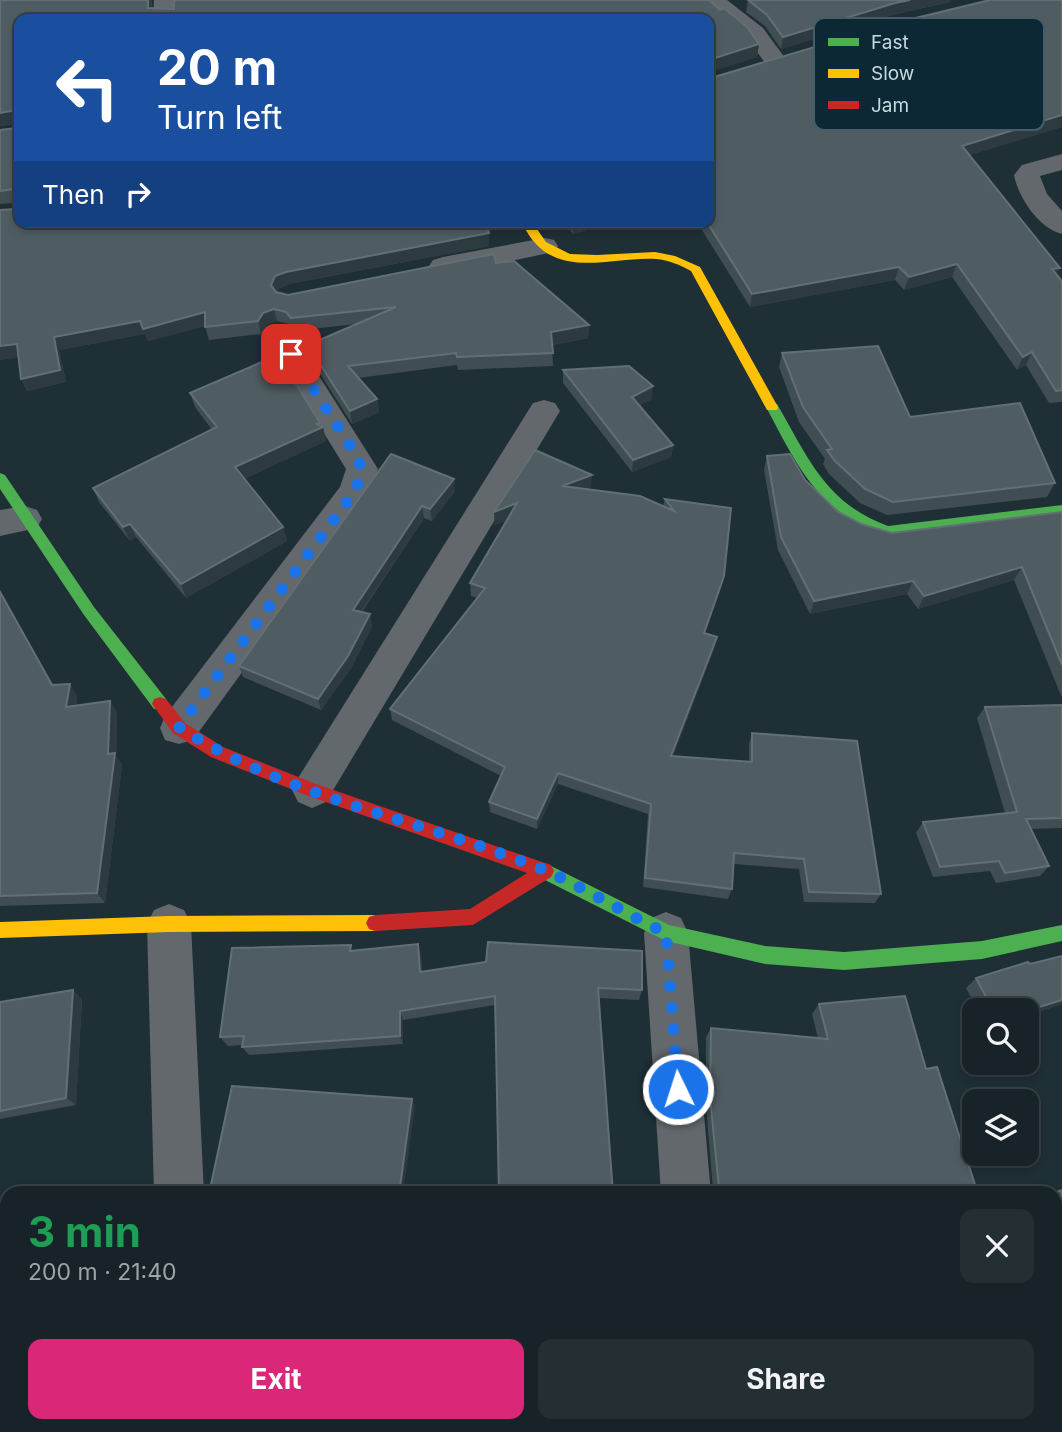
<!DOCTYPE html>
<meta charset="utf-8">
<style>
body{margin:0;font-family:Inter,sans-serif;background:#242f34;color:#f1f3f6;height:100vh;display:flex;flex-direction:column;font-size:26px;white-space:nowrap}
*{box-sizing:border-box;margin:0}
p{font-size:23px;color:#9ea4a8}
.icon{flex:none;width:38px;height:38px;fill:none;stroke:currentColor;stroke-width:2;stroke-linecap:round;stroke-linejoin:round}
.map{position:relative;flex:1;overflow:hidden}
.panel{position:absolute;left:0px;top:1186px;width:1062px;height:247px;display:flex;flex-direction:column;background:#172328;border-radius:21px 21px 0 0;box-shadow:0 4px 10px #0003,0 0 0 2px #364045}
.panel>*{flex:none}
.guide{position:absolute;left:14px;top:14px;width:700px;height:214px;border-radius:14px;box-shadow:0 4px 10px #0003,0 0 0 2px #364045;background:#1a4fa0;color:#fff;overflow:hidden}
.fabs{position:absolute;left:962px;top:998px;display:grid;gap:14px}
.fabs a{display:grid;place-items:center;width:77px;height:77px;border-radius:14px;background:#172328;box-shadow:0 4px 10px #0003,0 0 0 2px #364045;font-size:35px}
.pin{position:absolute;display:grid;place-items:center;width:60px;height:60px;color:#fff;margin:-30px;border-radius:14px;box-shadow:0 4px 10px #0006}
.me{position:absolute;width:77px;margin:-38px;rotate:356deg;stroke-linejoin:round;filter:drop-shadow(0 0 5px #0008)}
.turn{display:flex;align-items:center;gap:24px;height:147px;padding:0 28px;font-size:32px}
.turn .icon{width:91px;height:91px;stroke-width:2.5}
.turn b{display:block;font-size:49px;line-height:60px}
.then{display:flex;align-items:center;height:66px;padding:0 28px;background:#0003;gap:14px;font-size:26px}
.round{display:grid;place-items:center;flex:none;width:74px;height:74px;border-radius:14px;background:#242f34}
.head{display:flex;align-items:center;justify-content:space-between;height:119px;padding:0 28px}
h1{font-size:42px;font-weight:700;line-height:52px;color:#1e9e55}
.primary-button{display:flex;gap:14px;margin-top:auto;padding:14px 28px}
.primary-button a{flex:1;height:80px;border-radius:14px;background:#db2777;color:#fff;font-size:28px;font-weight:700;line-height:80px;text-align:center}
.primary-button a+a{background:#242f34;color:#f1f3f6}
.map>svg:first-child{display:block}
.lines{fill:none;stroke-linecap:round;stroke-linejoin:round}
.street{fill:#62686c;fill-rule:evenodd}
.fast{fill:#4caf50;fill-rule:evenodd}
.slow{fill:#ffc107;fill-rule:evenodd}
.jam{fill:#c62828;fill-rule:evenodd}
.wall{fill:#404d53}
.shaded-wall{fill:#2d3b41}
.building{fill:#4f5c62;stroke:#627076;stroke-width:2}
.route{stroke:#1a73e8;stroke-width:12;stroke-dasharray:0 21.6}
.key{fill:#0c2835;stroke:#445d68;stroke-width:2}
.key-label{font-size:19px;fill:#c8d8e0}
</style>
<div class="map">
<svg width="1062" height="1432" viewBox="0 0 1062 1432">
<rect width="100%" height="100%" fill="#1f2f36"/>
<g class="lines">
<g class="street">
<path d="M154 0H176L175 19H153Z"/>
<path d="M702 0H727L763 28 788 62 784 67H768L747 38Z"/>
<path d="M1062 154V170L1040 176 1047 194 1062 211V234C1039 229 1018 197 1014 175L1022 165Z"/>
<path d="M544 238 554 240 558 246 554 252 443 275 433 272 429 266 433 260 443 257Z"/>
<path d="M278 324 288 327 378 469 368 498 193 740 179 744 165 740 160 728 165 716 340 487 346 469 263 334 268 327Z"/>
<path d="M544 400 555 403 560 411 326 802 312 808 298 802 292 790 298 778 533 403Z"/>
<path d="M25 506 37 510 42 519 37 528 0 536V510Z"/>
<path d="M169 904 184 910 191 924 204 1194H154L147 924 154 910Z"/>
<path d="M666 912 681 918 688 933 711 1194H661L644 933 651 918Z"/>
<path d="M160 1426H216L217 1432H161Z"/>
<path d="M675 1426H731L732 1432H676Z"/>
</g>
<g class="fast">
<path d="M772 403 777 404C808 457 825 503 888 526L1062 505V515L887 536C819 515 797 465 766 407Z"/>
<path d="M0 473 5 475 94 607 166 699 168 704 166 709H154L84 615 0 489Z"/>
<path d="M545 863 669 925 765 946 844 952 982 941 1062 925V941L982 959 844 970 765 964 666 941 539 877 536 871 539 865Z"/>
</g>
<g class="slow">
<path d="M521 222H532L546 242 570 254 597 255 655 252 675 256 700 267 778 407 777 410H767L691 271C680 265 669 260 656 259 618 256 567 277 536 244 530 238 526 230 521 222Z"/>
<path d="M375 915 381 917 384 923 381 929 375 931 169 932 0 938V922L169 916Z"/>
</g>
<path class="jam" d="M160 697 166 699 185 723 223 747 316 784 545 863 551 865 554 871 551 877 473 925 375 931 369 929 366 923 369 917 375 915 470 909 527 873 306 795 211 757 173 733 152 704 154 699Z"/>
</g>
<g class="wall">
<path d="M0 0H152V8L174 9V0H709L720 10 724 8 747 27 759 44 757 57 709 72V19H19V222H486L489 233V246L289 284 278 289 276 292 288 295 494 254 496 263 514 261 589 325 588 338 552 345 553 366 458 370 457 365 358 378 377 399 379 412 352 424 310 358 308 345 356 324 294 331 289 324 277 321 266 325 261 334 209 340 205 326 148 341 145 334 59 350 66 382 27 391 21 379 18 357 0 360V210L15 209V203L0 204V130L16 128V124L0 126Z"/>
<path d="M748 0 950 2 892 15 781 49 765 26 746 12Z"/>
<path d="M1062 0V127L969 155 1062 281V402L1049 403 1026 365 1017 370 952 277 904 290 895 280 750 307 697 222H709L711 78Z"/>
<path d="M563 222H615L573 234Z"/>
<path d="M782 353 910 417 1055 483 1047 497 887 515 860 503 829 474 823 464 825 459 799 422 779 367Z"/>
<path d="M563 370 652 399 640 405 673 445 671 457 632 472 563 383Z"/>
<path d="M190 393 320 423 321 426 323 427 326 441 244 479 283 527 287 541 186 598 136 537 130 541 99 502 93 488 212 430 195 407Z"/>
<path d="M391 454 455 491 432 521 424 518 362 612 370 614 372 626 351 668 321 710 243 677 239 666Z"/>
<path d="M767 456 805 480 838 512 861 524 892 533 1062 512V698L1014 580 918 609 907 594 810 614 778 550 764 470Z"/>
<path d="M591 488 587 489 663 506 665 499 731 508 721 588 705 634 714 649 673 756 749 762V744L752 733 881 894 875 903 804 902 799 869 733 864 732 889 728 899 643 887 648 814 558 784 537 829 490 812 489 802 501 776 392 720 390 709 478 598 471 596 470 583 507 520 495 525 494 512Z"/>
<path d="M0 590 53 685 77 696 76 706 110 701 117 713 116 756 122 765 105 903 0 906Z"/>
<path d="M1062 705V828L1031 829 1049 866 1040 876 996 883 990 871 933 877 916 833 923 822 1005 813 977 718 985 707Z"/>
<path d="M353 951 421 954 422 972 642 990 639 1000 598 998 495 1005 403 1020V1044L249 1055 242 1047V1045L228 1046 220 1037Z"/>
<path d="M1062 956V1004L1027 1016V1010H978L966 988 976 978Z"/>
<path d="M82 999 76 1105 0 1119V1002Z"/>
<path d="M819 1004 926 1069 978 1194H707L710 1191 713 1190 706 1105V1037L711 1028 818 1038 812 1014Z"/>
<path d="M1062 1190V1432H767L766 1426H1055V1194Z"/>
</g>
<g class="shaded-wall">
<path d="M148 0H152L151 19 148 8Z"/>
<path d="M910 0H951L950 2 892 15 781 49 783 37 895 3Z"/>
<path d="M759 44 757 57 709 72V60Z"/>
<path d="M19 48V74L15 49Z"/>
<path d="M16 110 19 123 0 126V113Z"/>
<path d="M1062 115V127L958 159 962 146Z"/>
<path d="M573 222H615L573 234Z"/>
<path d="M489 233V246L289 284 278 289 274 297 271 285 275 276 286 272Z"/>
<path d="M957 264 952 277 904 290 909 277Z"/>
<path d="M899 267 895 280 750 307 752 294Z"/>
<path d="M1060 268 1054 280 1052 269Z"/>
<path d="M274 309 277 321 266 325 261 334 258 321 263 313Z"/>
<path d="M205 312 209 325 148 341 143 329Z"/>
<path d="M140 321 145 334 59 350 66 382 27 391 21 379 54 337Z"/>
<path d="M589 325 588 338 550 345 551 332Z"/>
<path d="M17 344 23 356 0 360V346Z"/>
<path d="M1032 352 1026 365 1017 370 1023 357Z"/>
<path d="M653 386 652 399 631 410 632 397Z"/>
<path d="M377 399 379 412 352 424 350 411Z"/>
<path d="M320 423 321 428 323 427 326 441 239 481 235 467Z"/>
<path d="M673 445 671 457 632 472 633 460Z"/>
<path d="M592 475 591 488 562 499V486Z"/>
<path d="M454 479 455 491 432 521 430 509Z"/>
<path d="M517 503V516L495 525 494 512Z"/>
<path d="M422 506 424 518 355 621 353 610Z"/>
<path d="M130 524 136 537 130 541 123 527Z"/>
<path d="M283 527 287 541 186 598 181 584Z"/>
<path d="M1022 567 1014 580 918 609 924 596Z"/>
<path d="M724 576 721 588 701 645 704 633Z"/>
<path d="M913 581 907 594 810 614 814 601Z"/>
<path d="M0 590 60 698 52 685 0 592Z"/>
<path d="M370 614 372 626 351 668 321 710 318 699Z"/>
<path d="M717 637 714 649 669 767 671 756Z"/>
<path d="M70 684 77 696 74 719 66 707Z"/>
<path d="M110 701 117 713 116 756 122 765 105 903 97 893 108 754Z"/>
<path d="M558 773V784L537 829V819Z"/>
<path d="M418 944 421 954 422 982 420 972Z"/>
<path d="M73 990 82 999 76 1105 66 1098Z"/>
<path d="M1062 1000V1004L1027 1016V1011Z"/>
<path d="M400 1011 403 1020V1044L400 1036Z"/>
<path d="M412 1099 415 1107 403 1194H399Z"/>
<rect x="53" y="1426" width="15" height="6"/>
</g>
<g class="building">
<path d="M0 0H148V8L174 9V0H709L720 10 724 8 747 27 759 44 709 60V19H19V48L15 49 19 74V222H486L489 233 286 272 275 276 271 285 276 292 288 295 494 254 496 263 514 261 589 325 551 332 553 353 457 357 456 353 348 366 377 399 350 411 308 345 396 307 291 318 286 312 274 309 263 313 258 321 205 327V312L143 329 140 321 54 337 60 370 21 379 17 344 0 346V210L15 209V189L0 191V130L16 128V110L0 113Z"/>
<path d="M748 0H910L895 3 783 37 767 15Z"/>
<path d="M990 0H1062V115L962 146 1060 268 1052 269 1062 281V390L1056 391 1032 352 1023 357 957 264 909 277 899 267 752 294 707 222H709V76L711 78 895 23Z"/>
<path d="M878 346 910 417 1020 403 1055 483 893 502 865 489 834 460 827 450 832 449 803 407 782 353Z"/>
<path d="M278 355 320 423 317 424 323 427 235 467 283 527 181 584 130 524 123 527 93 488 217 427 190 393Z"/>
<path d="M629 366 653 386 632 397 673 445 633 460 563 370Z"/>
<path d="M535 450 592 475 562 486 640 496 674 511 665 499 731 508 724 576 704 633 717 637 671 756 752 762V733L857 741 881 894 809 892 804 859 734 853 732 889 645 878 651 804 558 773 537 819 489 802 505 767 390 709 485 588 470 583 517 503 494 512Z"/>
<path d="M391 454 454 479 430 509 422 506 353 610 370 614 348 656 318 699 239 666Z"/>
<path d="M790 454 805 480 838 512 861 524 892 533 1062 512V665L1022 567 924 596 913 581 814 601 781 537 767 456Z"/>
<path d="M0 592 52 685 70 684 66 707 110 701 108 754 115 753 97 893 0 896Z"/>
<path d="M1062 705V818L1026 819 1049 866 1005 873 999 861 940 867 923 822 1017 812 985 707Z"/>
<path d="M488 942 642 951V990L598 988 613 1194H499L495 996 400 1011V1036L242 1047 244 1036 220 1037 232 948 351 945 350 951 418 944 420 972 486 962Z"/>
<path d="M1062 956V1000L1027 1011V1010H993L976 978 1028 962 1030 964Z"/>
<path d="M73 990 66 1098 0 1111V1002Z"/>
<path d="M905 996 926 1069 937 1067 978 1194H710V1191L719 1188 710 1097 711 1028 828 1039 819 1004Z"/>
<path d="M232 1086 412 1099 399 1194H209Z"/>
<path d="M1062 1190V1318L1055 1300V1194H1050Z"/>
<path d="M1062 1329V1432H775L774 1426H1055V1330Z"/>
<path d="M7 1360V1426H53V1432H0V1362Z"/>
<path d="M222 1426H545V1432H221Z"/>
</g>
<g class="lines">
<path class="route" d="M291 354 355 453 362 469 356 490 179 727C288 799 424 820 544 870 586 888 625 914 666 933L678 1089"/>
</g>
<rect x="814" y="18" width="230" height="112" rx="10" class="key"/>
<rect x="828" y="38" width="31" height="8" fill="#4caf50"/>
<rect x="828" y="69" width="31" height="9" fill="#ffc107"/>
<rect x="828" y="101" width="31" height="8" fill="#c62828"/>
<g class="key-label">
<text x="871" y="49">Fast</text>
<text x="871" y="80">Slow</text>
<text x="871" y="112">Jam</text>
</g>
</svg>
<div class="fabs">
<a><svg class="icon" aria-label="search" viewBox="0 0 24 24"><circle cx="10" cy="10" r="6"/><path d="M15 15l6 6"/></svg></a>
<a><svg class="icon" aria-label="layers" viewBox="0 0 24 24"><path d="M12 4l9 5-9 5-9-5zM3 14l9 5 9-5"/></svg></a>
</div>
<div class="pin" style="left:291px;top:354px;background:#d93025"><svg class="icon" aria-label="arrive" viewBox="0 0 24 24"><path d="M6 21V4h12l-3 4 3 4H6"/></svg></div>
<svg class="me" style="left:678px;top:1089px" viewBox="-20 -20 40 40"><circle r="17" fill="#1a73e8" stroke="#fff" stroke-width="3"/><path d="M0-11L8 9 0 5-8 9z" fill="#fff"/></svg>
<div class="guide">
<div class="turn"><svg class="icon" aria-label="left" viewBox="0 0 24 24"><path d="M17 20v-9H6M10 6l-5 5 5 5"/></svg><div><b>20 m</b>Turn left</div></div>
<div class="then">Then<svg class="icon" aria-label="right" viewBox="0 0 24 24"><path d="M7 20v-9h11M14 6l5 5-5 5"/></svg></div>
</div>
<section class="panel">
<div class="head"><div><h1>3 min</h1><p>200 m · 21:40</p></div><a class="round"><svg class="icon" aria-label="close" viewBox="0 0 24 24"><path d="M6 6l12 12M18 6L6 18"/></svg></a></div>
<div class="primary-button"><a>Exit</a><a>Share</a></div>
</section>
</div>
